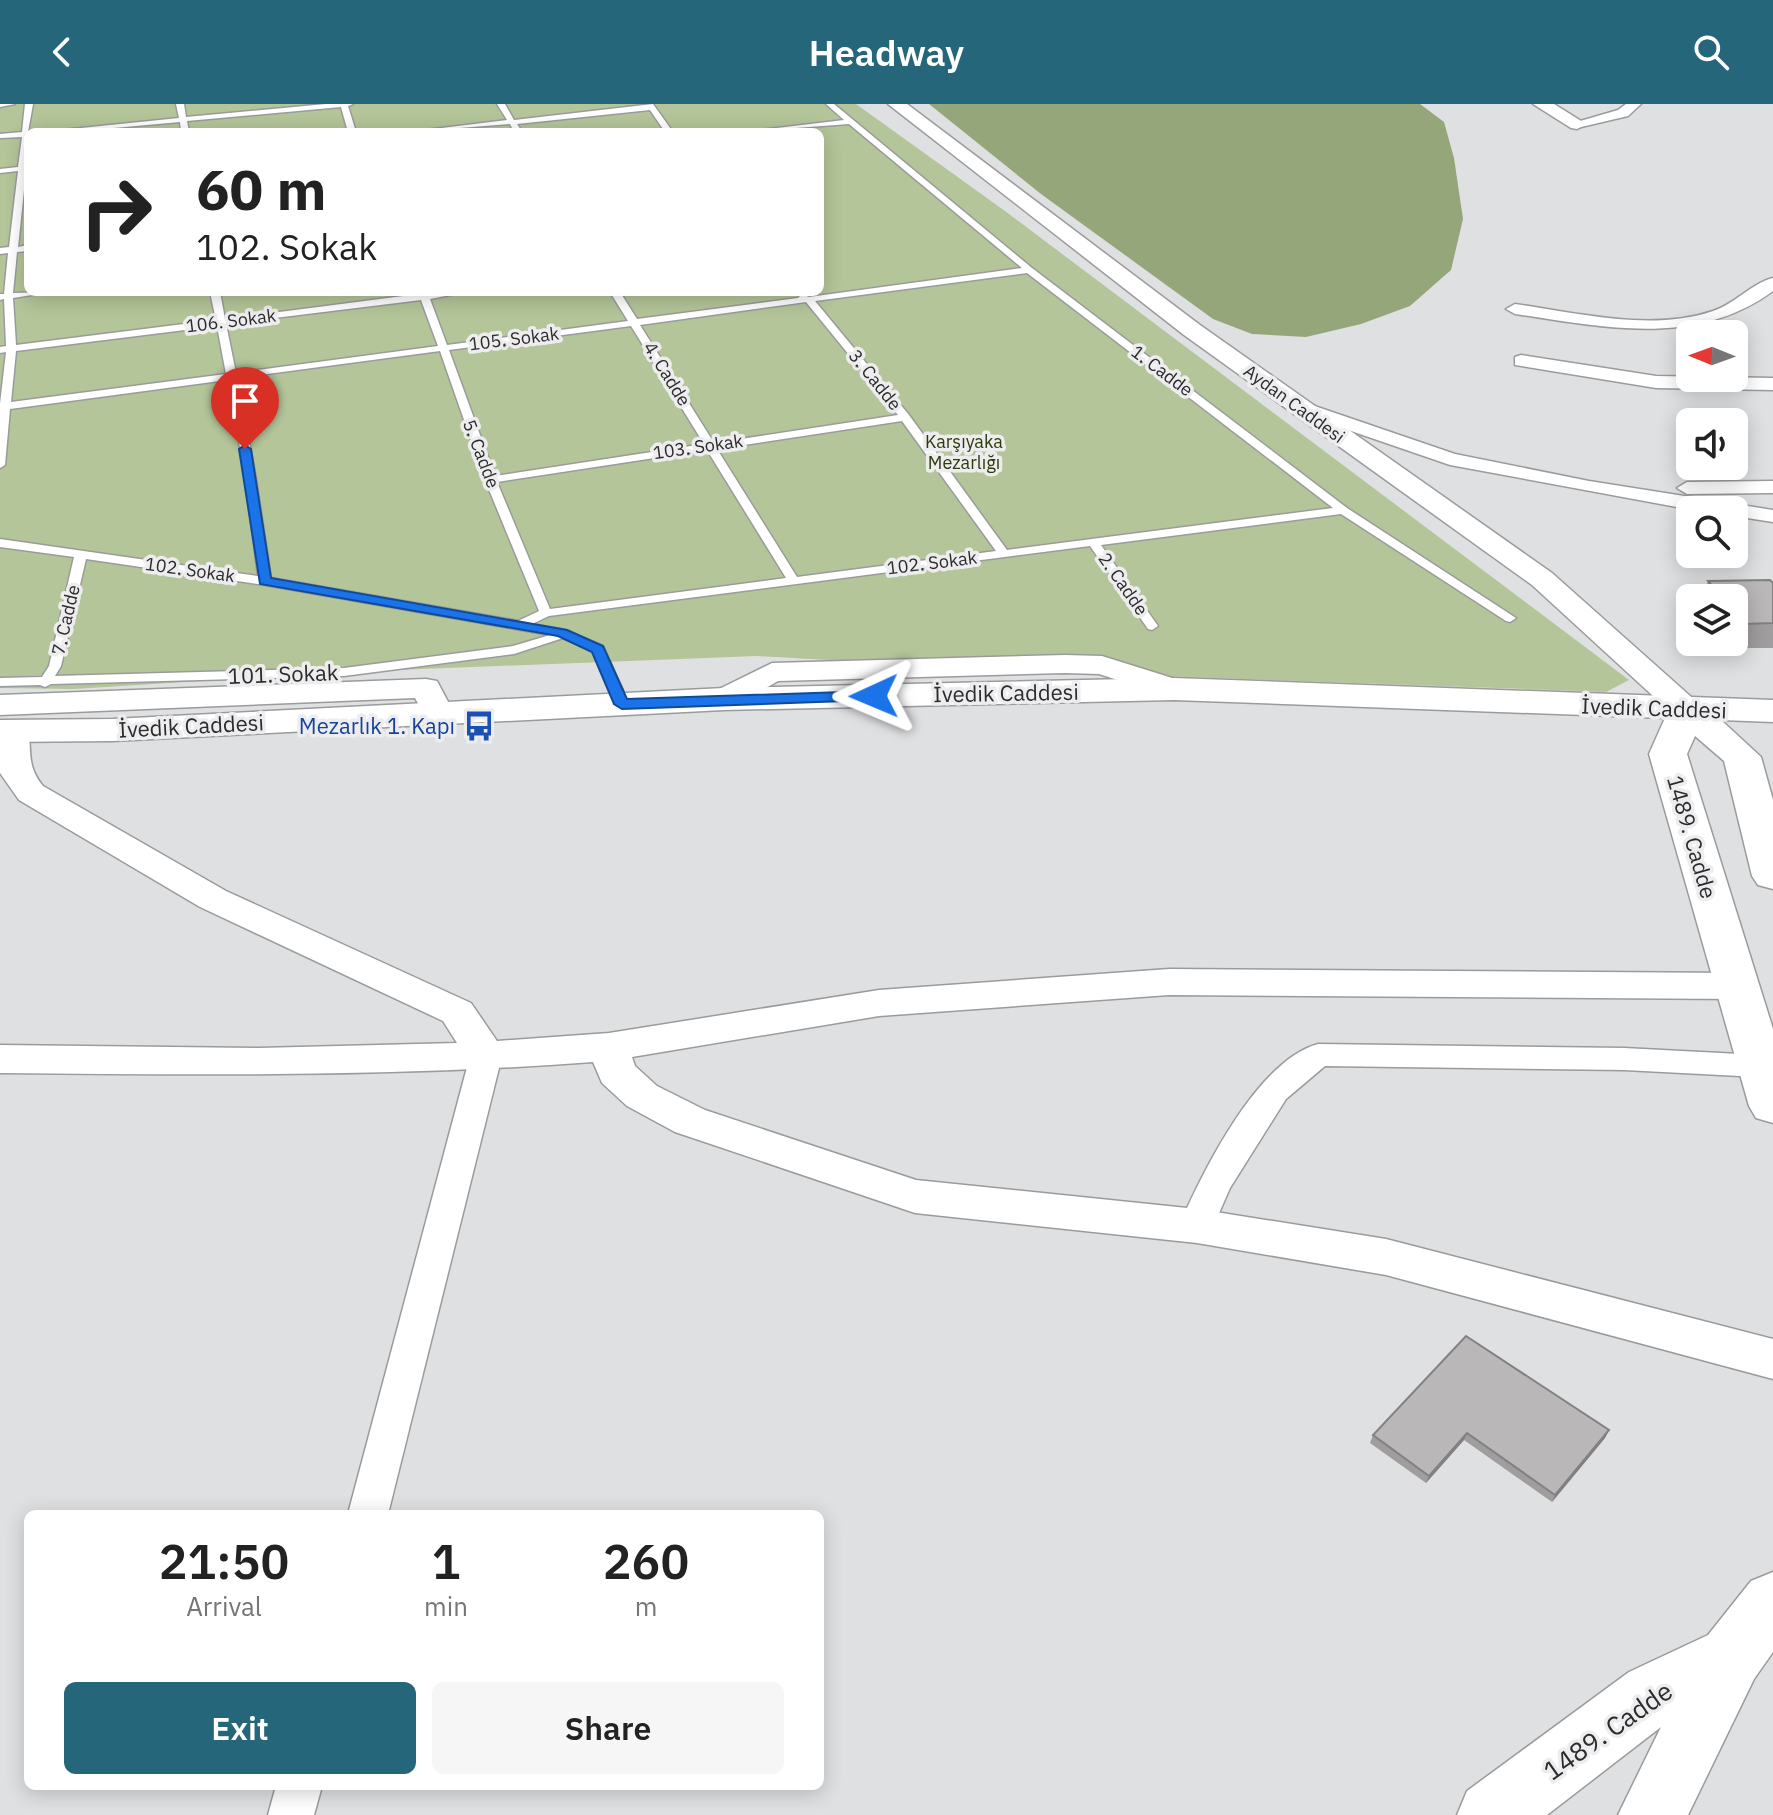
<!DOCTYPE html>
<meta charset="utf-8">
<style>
body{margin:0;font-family:"IBM Plex Sans",sans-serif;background:#f6f6f6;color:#222;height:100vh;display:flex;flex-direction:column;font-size:30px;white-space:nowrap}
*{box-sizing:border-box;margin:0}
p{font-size:26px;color:#767676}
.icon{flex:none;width:44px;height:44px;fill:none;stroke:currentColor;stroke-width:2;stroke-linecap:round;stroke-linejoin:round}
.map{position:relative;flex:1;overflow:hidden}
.sheet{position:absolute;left:24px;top:1406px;width:800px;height:280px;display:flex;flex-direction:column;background:#fff;border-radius:12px;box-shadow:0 4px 20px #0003}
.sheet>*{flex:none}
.guide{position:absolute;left:24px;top:24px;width:800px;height:168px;border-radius:12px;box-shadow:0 4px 20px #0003;background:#fff;color:#222;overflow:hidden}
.needle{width:52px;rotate:271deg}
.fabs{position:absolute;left:1676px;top:216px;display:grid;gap:16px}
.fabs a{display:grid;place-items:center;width:72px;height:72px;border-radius:12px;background:#fff;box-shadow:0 4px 20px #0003;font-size:40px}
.pin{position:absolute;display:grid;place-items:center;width:68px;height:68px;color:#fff;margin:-82px -34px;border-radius:50% 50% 50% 0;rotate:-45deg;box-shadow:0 0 8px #0007}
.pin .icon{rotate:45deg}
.me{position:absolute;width:88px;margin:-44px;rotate:269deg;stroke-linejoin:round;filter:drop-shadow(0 0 6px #0008)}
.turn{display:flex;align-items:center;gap:28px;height:168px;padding:0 40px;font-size:36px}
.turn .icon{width:104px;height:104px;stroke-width:2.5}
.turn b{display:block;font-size:56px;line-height:68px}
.eta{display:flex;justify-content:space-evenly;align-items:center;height:136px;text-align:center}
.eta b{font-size:48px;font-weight:600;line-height:56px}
.primary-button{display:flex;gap:16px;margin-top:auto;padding:16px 40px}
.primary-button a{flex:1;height:92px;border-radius:12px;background:#26667a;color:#fff;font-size:32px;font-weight:600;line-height:92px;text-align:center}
.primary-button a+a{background:#f6f6f6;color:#222}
header{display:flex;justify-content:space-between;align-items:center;height:104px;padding:0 40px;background:#26667a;color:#fff;font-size:36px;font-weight:600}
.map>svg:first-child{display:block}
.green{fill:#b4c599;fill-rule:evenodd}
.forest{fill:#95a67b}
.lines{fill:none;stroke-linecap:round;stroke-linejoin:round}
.service-casing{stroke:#9a9b9c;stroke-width:3}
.minor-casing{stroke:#9a9b9c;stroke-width:3}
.tertiary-casing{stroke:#9a9b9c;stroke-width:3}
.secondary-casing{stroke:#9a9b9c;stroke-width:3}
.service{fill:#fff;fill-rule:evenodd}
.minor{fill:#fff;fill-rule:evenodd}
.tertiary{fill:#fff;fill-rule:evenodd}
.secondary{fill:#fff;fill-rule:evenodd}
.wall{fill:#9f9d9e}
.shaded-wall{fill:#828081}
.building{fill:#b9b7b8;stroke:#828081;stroke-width:2}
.route{fill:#1a73e8;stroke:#114b97;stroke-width:2}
.labels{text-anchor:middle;stroke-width:7;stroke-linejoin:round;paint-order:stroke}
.far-street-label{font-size:18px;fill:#2b2b2b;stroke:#ededef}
.far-park-label{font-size:18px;fill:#2c3b09;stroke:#ededef}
.street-label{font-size:22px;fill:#2b2b2b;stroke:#ededef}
.transit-label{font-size:22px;fill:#164399;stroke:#ededef;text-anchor:end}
.near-street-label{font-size:26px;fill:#2b2b2b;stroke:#ededef}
</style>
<header><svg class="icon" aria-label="back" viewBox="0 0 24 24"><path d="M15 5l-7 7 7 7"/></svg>Headway<svg class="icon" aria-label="search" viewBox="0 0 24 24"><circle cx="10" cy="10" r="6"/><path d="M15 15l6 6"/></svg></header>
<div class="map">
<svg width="1773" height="1711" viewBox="0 0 1773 1711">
<rect width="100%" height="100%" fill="#dfe0e2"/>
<path class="green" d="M0 0H856L1005 107 1629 576 1606 588 1023 567 756 552 344 568 74 585 0 584ZM28 28H820V188H28Z"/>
<path class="forest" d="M929 0H1420L1444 18 1454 54 1463 115 1451 166 1410 202 1361 220 1306 233 1252 230 1213 215 1041 90Z"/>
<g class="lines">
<g class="service-casing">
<g id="service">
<path d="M0 0H15L0 3Z"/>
<path d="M25 0H33L28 28V66L26 67 18 143 28 141V147L17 148 13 189 51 188 13 194 16 241 216 216 210 188H220L225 215 419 190 418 188H466L430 195 447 241 628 217 610 188H620L637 215 798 194 802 190 809 193 1022 164 849 20 742 28 844 16 826 0H834L1032 164 1347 404 1516 514 1510 518 1506 517 1341 410 1101 441 1158 522 1152 526 1148 525 1090 442 549 512 532 520 566 526 603 542 629 600 622 604 615 600 593 547 563 534 514 550 344 572 51 580 45 583 40 581 0 582V574L42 573 49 562 74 453 0 443V435L258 472 245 369 227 276 10 305 5 361 0 364V300L6 248 0 249V243L6 242 4 195 0 196V190H4L8 149 0 150V144L9 143 18 67 0 69V65L18 63 22 33 0 34V30L22 28ZM1027 169 1333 404 1007 446 909 311 815 197ZM421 196 438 242 236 269 226 220ZM806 198 898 311 714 339 640 221ZM217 222 226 270 11 298 16 247ZM631 222 704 340 495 372 449 246ZM440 247 485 376 539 507 518 517 271 474 255 369 237 274ZM902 317 996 447 797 473 717 345ZM707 346 786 474 550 505 497 378ZM86 455 265 481 550 531 513 542 344 564 55 572 61 562Z"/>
<path d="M176 0H184L186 13 326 0H353L348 2 356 28H348L341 3 187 17 189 28H181L180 18 70 28H42L179 14Z"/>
<path d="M497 0H505L514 16 653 0 673 28H665L650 6 517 20 521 26 518 28H514L510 20 409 28 507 16Z"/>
</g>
</g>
<g class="minor-casing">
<g id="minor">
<path d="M1626 0H1641L1628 12 1577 24 1570 20 1618 6Z"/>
<path d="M1773 174V187C1696 244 1603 223 1515 210L1506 205 1515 200C1577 209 1652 228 1713 207 1735 200 1752 179 1773 174Z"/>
<path d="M1521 251 1656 272 1773 274V286L1656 284 1515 261V253Z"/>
<path d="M1297 296 1455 350 1589 377 1773 406V418L1734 412V406H1693L1450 361 1290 306 1287 302 1290 298Z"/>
<path d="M1773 377V389L1687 390 1677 384 1687 378Z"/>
<path d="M1318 940 1624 944 1759 951 1770 954 1773 965 1759 973 1624 966 1325 962 1286 995 1230 1084 1209 1132 1197 1136 1185 1132 1179 1122C1203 1067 1257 957 1318 940Z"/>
<path d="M486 941 497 944 502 952 388 1410H348L470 952 475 944Z"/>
<path d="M276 1682H322L314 1711H268Z"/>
</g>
</g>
<g class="tertiary-casing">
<g id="tertiary">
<path d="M888 0H907L1200 221 1552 469 1698 599 1703 606 1698 613H1676L1532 481 1184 231Z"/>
<path d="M1533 0H1554L1586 20 1577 25 1571 24Z"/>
<path d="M1065 551 1102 552 1185 578 1190 585 1185 592 1174 594 1099 570 1065 569 778 577 735 602H713L708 595 713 588 772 559Z"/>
<path d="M426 575 437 577 454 609 449 616 438 619 427 616 415 594 0 611V591Z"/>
<path d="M13 618 24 621C36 638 22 657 43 682L226 787 471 899 497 937 609 929 879 886 1169 865 1736 869 1750 873 1755 882 1750 891 1736 895 1169 891 879 912 632 953 635 962 657 982 705 1006 916 1076 1197 1105 1386 1135 1773 1235V1275L1386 1171 1197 1139 915 1109 675 1028 627 1002 602 979 593 958C395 973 198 971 0 969V941L259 944 457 939 443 917 200 803 19 696 0 669V623Z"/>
</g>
</g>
<g class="secondary-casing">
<g id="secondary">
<path d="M1174 574 1773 596V618L1721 616 1761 653 1773 696V785L1758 781 1752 772 1724 657 1695 632 1687 650 1773 925V1019L1756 1014 1749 1002 1649 650 1665 614 1174 596 724 606 113 637 0 638V616L113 615 724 584Z"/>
<path d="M1773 1468V1548L1754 1575 1688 1711H1618L1661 1623 1547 1711H1457L1467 1687 1629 1568 1708 1531 1751 1477Z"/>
</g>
</g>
<use href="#service" class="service"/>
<use href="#minor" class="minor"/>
<use href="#tertiary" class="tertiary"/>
<use href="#secondary" class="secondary"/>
</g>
<g class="wall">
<path d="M1708 477 1773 479V544H1734L1729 538H1734V494H1702Z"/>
<path d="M1609 1326 1605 1334 1552 1398 1464 1336 1426 1379 1370 1339 1373 1331Z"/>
</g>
<g class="shaded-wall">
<path d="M1609 1326 1605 1334 1552 1398 1555 1391Z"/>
<path d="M1467 1329 1464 1336 1426 1379 1429 1372Z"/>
</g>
<g class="building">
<path d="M1770 476 1773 479V519L1743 520 1734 509V494H1722L1708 477Z"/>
<path d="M1466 1232 1609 1326 1555 1391 1467 1329 1429 1372 1373 1331Z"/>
</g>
<path class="route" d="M245 341 251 345 271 474 567 526 603 542 627 595 874 587 881 592 874 596 622 605 614 600 592 548 558 532 260 480 239 345Z"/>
<defs>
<g id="bus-bare" transform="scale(2.4)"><path d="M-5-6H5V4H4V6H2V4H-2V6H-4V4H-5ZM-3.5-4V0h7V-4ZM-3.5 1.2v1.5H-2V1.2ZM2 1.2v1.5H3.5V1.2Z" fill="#1a4fb4" stroke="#ededef" stroke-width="2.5" paint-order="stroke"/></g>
</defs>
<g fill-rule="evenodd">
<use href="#bus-bare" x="479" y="622"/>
</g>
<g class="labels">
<g class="far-street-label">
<text transform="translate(231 217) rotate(-7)" y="6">106. Sokak</text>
<text transform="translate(514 235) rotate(-7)" y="6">105. Sokak</text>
<text transform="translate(1162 267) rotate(37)" y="6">1. Cadde</text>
<text transform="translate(667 270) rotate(58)" y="6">4. Cadde</text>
<text transform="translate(875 276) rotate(51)" y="6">3. Cadde</text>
<text transform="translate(1294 300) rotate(36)" y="6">Aydan Caddesi</text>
<text transform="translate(698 343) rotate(-8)" y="6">103. Sokak</text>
<text transform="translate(481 350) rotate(69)" y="6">5. Cadde</text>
<text transform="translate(932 459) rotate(-7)" y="6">102. Sokak</text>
<text transform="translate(190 466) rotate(8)" y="6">102. Sokak</text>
<text transform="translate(1123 480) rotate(55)" y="6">2. Cadde</text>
<text transform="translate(66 516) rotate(-77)" y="6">7. Cadde</text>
</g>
<g class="far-park-label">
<text x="964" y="344">Karşıyaka<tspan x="964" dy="21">Mezarlığı</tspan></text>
</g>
<g class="street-label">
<text transform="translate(283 570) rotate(-2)" y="8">101. Sokak</text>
<text transform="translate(1006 589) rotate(-1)" y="8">İvedik Caddesi</text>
<text transform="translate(1654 604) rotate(2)" y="8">İvedik Caddesi</text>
<text transform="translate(191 622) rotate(-3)" y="8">İvedik Caddesi</text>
<text transform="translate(1692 733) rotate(74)" y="8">1489. Cadde</text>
</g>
<g class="transit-label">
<text x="455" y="630">Mezarlık 1. Kapı</text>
</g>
<g class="near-street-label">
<text transform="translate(1608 1627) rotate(-35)" y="9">1489. Cadde</text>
</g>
</g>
</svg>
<div class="fabs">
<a><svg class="needle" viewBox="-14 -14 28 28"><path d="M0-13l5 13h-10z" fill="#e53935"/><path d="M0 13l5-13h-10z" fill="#767676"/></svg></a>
<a><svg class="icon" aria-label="sound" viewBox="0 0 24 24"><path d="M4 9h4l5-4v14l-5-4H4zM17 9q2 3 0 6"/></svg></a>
<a><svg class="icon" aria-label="search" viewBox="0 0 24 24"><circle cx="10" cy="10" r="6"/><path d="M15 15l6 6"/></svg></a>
<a><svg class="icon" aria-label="layers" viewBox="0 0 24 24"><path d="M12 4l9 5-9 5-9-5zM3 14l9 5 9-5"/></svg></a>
</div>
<div class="pin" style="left:245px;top:345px;background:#d93025"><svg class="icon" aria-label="arrive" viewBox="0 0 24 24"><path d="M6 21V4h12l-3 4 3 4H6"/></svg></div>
<svg class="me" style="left:874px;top:592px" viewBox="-20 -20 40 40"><path d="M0-17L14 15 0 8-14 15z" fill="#1a73e8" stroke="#fff" stroke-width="4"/></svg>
<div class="guide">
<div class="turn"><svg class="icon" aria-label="right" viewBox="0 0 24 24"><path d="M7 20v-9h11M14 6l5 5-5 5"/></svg><div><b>60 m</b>102. Sokak</div></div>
</div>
<section class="sheet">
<div class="eta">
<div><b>21:50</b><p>Arrival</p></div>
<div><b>1</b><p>min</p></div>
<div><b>260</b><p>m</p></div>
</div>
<div class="primary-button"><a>Exit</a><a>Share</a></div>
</section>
</div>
